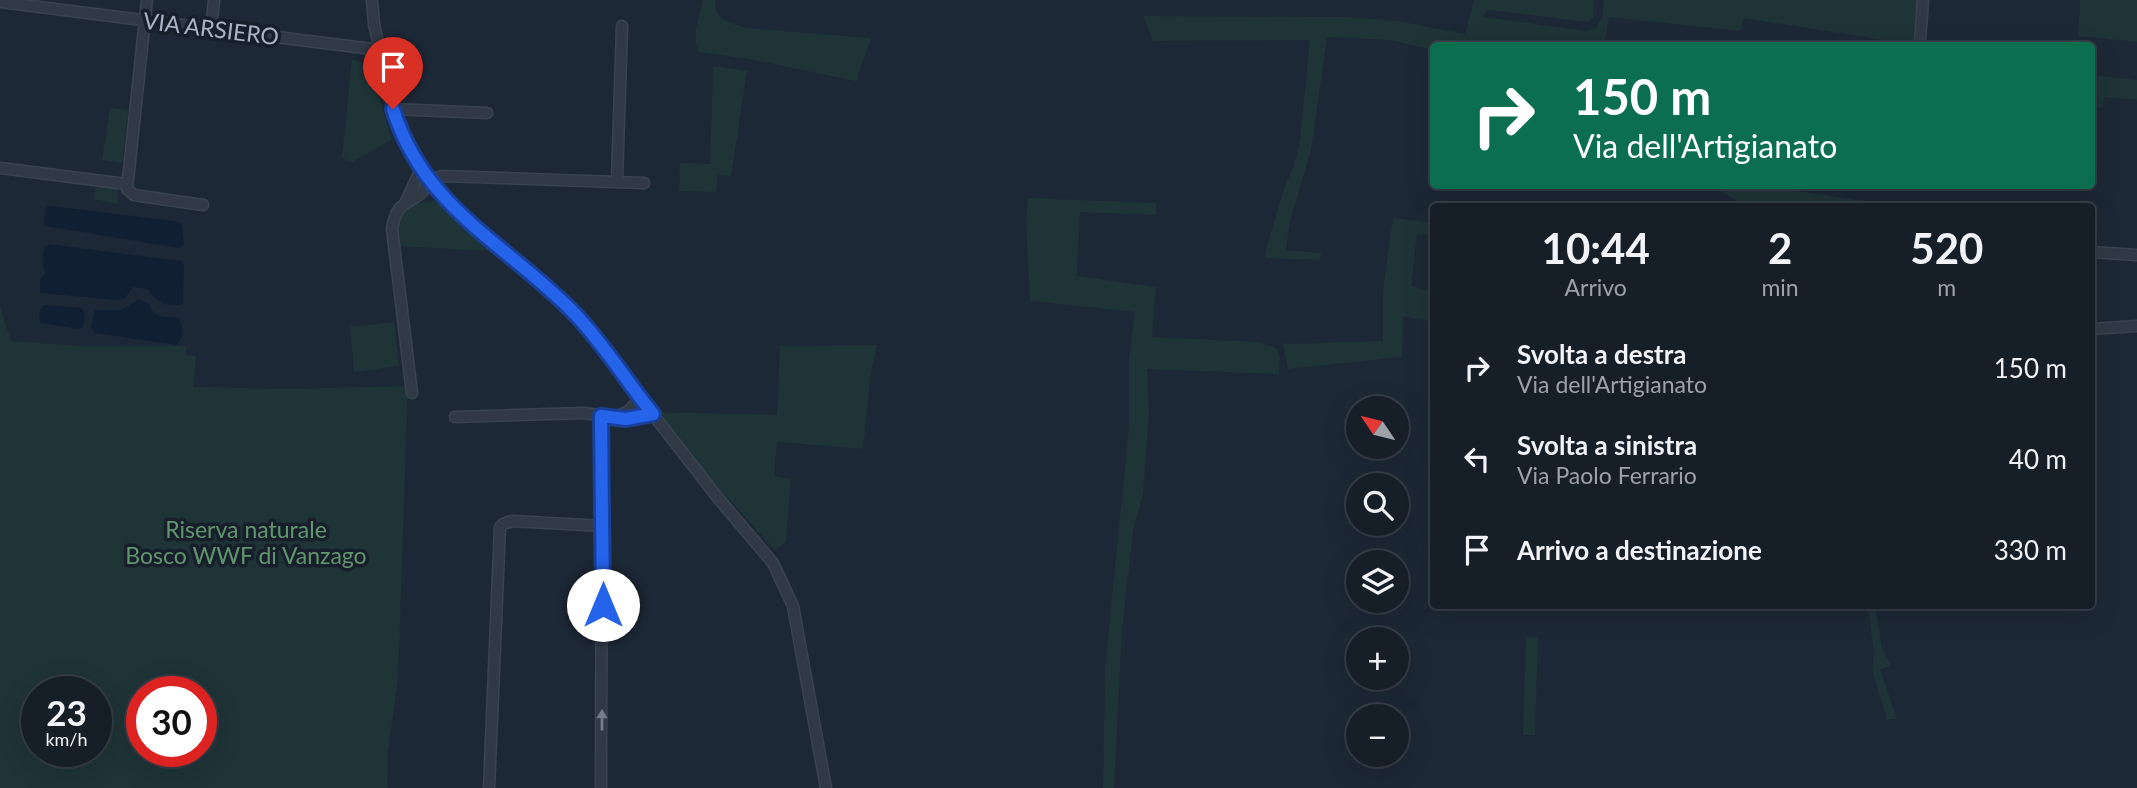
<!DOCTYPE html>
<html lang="it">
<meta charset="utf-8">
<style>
body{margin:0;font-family:Lato,sans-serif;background:#1f2730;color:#f1f3f6;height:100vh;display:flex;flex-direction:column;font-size:26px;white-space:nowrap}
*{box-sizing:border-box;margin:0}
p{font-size:23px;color:#9ea2a8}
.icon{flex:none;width:38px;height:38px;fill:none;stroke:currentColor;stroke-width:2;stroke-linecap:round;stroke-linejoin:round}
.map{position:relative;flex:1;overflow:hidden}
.side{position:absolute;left:1430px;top:203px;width:665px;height:406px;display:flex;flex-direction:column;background:#161e28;border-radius:7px;box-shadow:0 7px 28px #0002,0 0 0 2px #353c45}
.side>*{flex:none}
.banner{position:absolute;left:1430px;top:42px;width:665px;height:147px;border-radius:7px;box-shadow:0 7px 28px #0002,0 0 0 2px #353c45;background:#0b6e4f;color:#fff;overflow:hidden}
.needle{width:46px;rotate:305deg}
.buttons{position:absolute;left:1346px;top:396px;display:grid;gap:14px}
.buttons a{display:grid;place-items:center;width:63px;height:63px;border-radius:50%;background:#161e28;box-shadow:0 7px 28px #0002,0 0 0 2px #353c45;font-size:35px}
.speed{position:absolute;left:21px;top:676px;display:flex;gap:14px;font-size:35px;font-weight:700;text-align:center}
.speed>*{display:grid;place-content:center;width:91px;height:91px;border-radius:50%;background:#161e28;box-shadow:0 7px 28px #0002,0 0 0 2px #353c45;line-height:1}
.speed small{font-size:18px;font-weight:400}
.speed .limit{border:10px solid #d22;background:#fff;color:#111}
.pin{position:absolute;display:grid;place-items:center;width:60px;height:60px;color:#fff;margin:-72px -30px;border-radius:50% 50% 50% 0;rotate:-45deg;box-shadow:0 0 7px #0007}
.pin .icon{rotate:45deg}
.me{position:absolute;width:77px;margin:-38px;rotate:0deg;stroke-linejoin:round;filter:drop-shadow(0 0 5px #0008)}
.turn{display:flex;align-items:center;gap:24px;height:147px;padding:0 28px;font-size:32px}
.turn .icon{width:91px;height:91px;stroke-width:2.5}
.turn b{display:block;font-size:49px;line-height:60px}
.eta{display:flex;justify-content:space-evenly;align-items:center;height:119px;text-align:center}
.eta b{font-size:42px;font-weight:700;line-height:49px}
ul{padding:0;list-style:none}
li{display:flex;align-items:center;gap:21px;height:91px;padding:0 28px}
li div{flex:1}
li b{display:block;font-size:26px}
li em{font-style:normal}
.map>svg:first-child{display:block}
.green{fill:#1f3437;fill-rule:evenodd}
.water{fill:#111f33}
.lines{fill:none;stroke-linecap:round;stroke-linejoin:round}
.minor-casing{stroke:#3a4350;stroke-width:13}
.minor{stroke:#313946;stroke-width:10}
.oneway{fill:#747d8b}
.route-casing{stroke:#184099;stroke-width:18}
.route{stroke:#2563eb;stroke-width:12}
.labels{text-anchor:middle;stroke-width:7;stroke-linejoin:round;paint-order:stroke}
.street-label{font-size:23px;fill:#aab4c4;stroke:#171f2a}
.park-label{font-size:23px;fill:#61956e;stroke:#171f2a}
</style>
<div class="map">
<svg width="2137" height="788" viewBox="0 0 2137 788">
<rect width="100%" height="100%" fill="#1d2836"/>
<g class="green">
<path d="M703 0H715C714 20 730 23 746 28L871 38 856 81 749 59 699 52C690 36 700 17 703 0Z"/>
<path d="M1474 0H1594L1593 17 1587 22 1488 10 1482 17 1587 31 1596 28 1602 17 1604 0H1919L1915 45 1744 18 1740 31 1609 17 1604 46H1433V50L1390 40 1327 37 1311 150 1290 221 1286 250 1321 253 1320 260 1265 258 1268 242 1284 189 1295 162 1300 140 1310 40 1153 41 1143 16 1348 17 1397 21 1465 34Z"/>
<path d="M2080 0H2137V42L2078 36Z"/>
<path d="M352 59 362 63 371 70 392 140 352 162 342 158Z"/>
<path d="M713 66 747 71 731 176 718 175 716 192 679 191 680 163 710 164Z"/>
<path d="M2091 75 2137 80V100L2104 97 2102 108 2091 106Z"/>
<path d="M110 108 128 110 122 163 102 160Z"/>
<path d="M96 185 116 188 118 191V204L94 199Z"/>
<path d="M1711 186H1766L1888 205V206H1746Z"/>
<path d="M1028 198 1156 203V215L1080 212 1077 276 1156 287 1152 337 1259 342 1277 349 1280 358 1279 374 1147 369 1149 413 1143 494 1133 531 1122 630 1114 788H1103L1105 667 1129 427V358L1135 312 1030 301 1026 219Z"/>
<path d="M436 201 488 251 397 246 396 226 407 205Z"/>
<path d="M1393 218 1433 223V236L1417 234 1411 286 1433 292V322L1403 316 1402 357 1288 369 1283 343 1289 344 1383 341V291Z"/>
<path d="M0 307 11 341 83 346H186V355L196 356 193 387 287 389 408 386 398 679 388 752 387 788H0ZM37 691H96V751H37ZM142 691H201V751H142Z"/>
<path d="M394 322 399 366 354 372 350 327Z"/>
<path d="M877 345 870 379 863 449 777 442 774 476 791 479 786 542 775 550 715 484 659 412 777 415 780 346Z"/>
<path d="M1868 606H1875L1882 648 1891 666 1880 669 1897 719H1887L1872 670 1874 654Z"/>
<path d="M1526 637 1538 638 1535 735H1523Z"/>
</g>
<g class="water">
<path d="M51 206 174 221 182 224 184 244 179 248 46 226 44 223 46 207Z"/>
<path d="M48 244 181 261 184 266 183 304C165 308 158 302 147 289L133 287 125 298 117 300 40 293V279L45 274C43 264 40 252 48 244Z"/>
<path d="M139 299 149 304C154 318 163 317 177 317 184 324 184 338 177 345L95 333 91 327 95 310H121Z"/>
<path d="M44 305 81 308 85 313 83 327 78 329 40 323 39 312Z"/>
</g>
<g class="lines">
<g class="minor-casing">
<g id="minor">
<path d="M147 0 127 189 134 195 203 205"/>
<path d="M372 0 374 24 394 113 408 146 426 177 455 209 574 313 718 498 773 563 793 606 826 788"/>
<path d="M0 2 380 50"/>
<path d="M211 30 214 0"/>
<path d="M1920 41 1923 0"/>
<path d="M393 109 487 113"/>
<path d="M0 168 126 184"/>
<path d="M617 181 622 26"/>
<path d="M430 183 434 179 443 176 644 183"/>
<path d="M406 201 421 169"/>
<path d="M2091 252 2137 255"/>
<path d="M2091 329 2137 326"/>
<path d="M412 393 392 229C397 196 413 207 427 186L426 178"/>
<path d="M455 417 585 413 626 420 653 414"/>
<path d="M616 417 629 411 640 398"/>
<path d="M489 788 500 527 503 524 512 521 603 526"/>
<path d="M601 788 602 416"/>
</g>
</g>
<use href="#minor" class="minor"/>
</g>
<defs><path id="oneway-solid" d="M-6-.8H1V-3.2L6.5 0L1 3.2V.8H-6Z" transform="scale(1.75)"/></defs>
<use class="oneway" href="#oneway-solid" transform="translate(602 720) rotate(-90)"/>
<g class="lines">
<g class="route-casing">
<path id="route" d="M393 109C424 209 507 244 574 313 604 344 626 381 653 414L626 419 601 416 603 605"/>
</g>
<use href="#route" class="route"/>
</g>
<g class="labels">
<g class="street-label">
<text transform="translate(211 29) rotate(7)" y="8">VIA ARSIERO</text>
</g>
<g class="park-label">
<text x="246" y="538">Riserva naturale<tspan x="246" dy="26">Bosco WWF di Vanzago</tspan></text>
</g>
</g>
</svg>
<div class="buttons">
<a><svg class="needle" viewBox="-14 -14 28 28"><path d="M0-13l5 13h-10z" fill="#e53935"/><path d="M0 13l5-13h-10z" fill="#9ea2a8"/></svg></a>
<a><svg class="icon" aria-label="search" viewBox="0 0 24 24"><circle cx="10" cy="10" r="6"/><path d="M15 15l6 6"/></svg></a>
<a><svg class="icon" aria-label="layers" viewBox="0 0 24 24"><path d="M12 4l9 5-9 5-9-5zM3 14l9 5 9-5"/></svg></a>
<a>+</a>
<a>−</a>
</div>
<div class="speed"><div>23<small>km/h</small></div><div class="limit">30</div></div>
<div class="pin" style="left:393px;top:109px;background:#d93025"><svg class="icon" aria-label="arrive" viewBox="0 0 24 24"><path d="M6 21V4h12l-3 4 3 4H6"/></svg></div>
<svg class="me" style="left:603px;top:605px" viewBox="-20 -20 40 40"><circle r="19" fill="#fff"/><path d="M0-13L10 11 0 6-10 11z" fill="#2563eb"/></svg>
<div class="banner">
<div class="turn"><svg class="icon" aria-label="right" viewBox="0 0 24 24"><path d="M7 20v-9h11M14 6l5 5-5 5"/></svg><div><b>150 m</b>Via dell'Artigianato</div></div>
</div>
<section class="side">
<div class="eta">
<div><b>10:44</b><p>Arrivo</p></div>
<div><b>2</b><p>min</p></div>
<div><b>520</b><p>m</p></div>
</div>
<ul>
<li><svg class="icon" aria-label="right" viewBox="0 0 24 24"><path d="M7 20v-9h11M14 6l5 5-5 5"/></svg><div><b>Svolta a destra</b><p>Via dell'Artigianato</p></div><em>150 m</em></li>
<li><svg class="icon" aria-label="left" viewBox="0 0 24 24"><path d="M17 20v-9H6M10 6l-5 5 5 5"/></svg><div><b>Svolta a sinistra</b><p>Via Paolo Ferrario</p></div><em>40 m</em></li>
<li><svg class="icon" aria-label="arrive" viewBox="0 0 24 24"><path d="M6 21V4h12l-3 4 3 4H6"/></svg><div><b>Arrivo a destinazione</b></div><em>330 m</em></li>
</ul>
</section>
</div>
